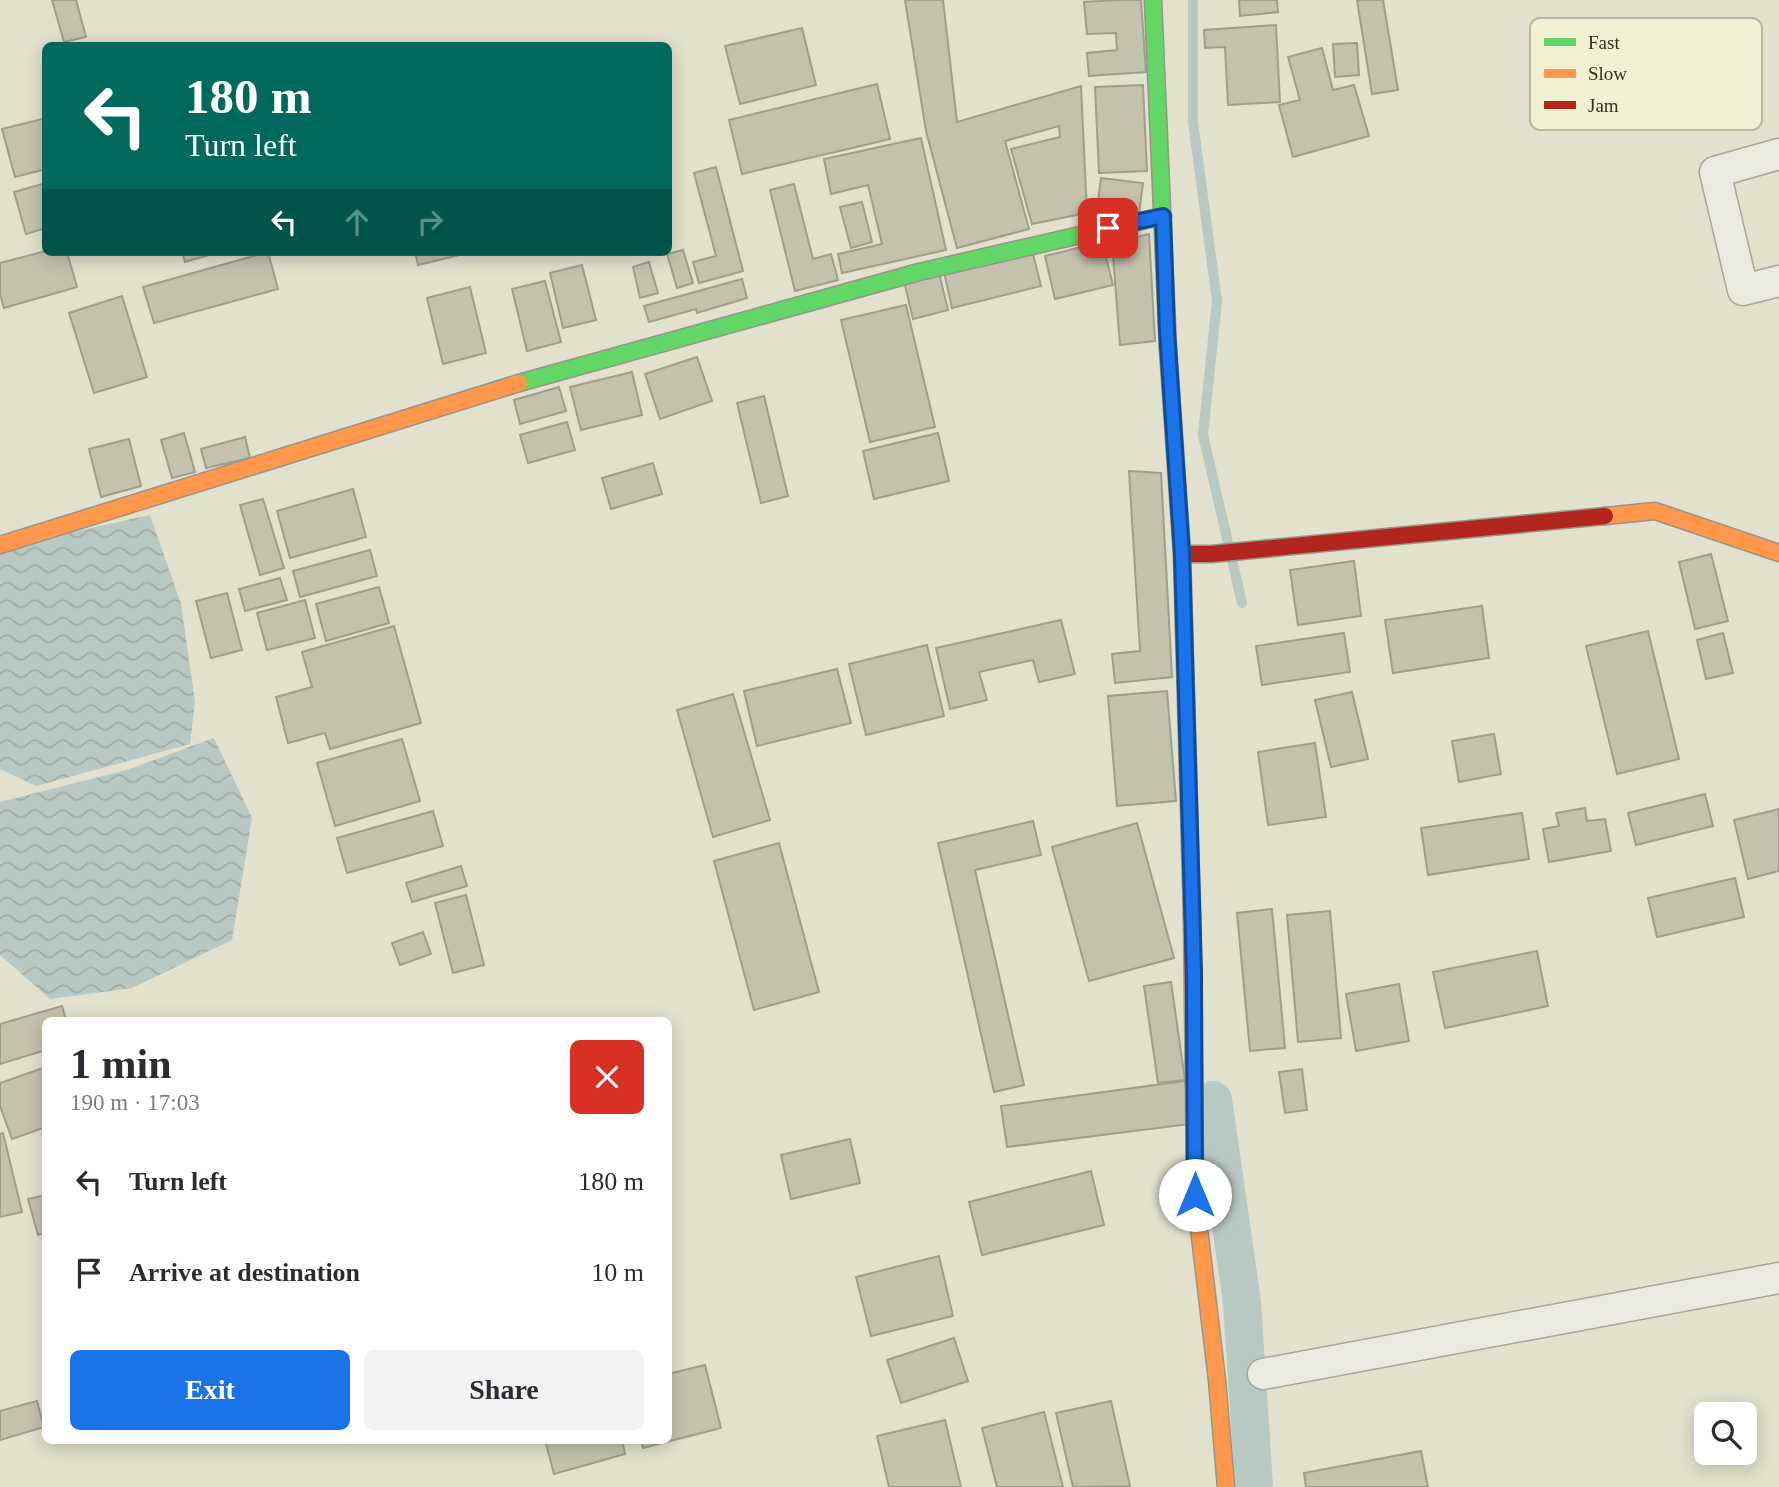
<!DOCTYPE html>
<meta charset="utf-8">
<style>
body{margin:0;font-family:"Times New Roman",serif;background:#f2f2f3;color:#2b2b33;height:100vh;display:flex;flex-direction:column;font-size:26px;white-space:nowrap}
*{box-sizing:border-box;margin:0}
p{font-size:23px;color:#7c7c81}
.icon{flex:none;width:38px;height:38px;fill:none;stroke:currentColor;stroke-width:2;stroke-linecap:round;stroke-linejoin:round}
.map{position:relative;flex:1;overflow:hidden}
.drawer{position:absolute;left:42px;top:1017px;width:630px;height:427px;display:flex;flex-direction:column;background:#fff;border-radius:10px;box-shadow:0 4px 18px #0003}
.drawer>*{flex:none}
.top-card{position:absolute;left:42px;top:42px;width:630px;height:214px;border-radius:10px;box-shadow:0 4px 18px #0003;background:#00695c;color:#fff;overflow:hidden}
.buttons{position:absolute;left:1694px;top:1402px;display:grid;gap:14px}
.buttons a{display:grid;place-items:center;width:63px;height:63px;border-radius:10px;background:#fff;box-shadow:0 4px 18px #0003;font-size:35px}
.pin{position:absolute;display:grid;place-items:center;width:60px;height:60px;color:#fff;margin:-30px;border-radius:14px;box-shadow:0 4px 10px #0006}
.me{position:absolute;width:77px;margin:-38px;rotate:0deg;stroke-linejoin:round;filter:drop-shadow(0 0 5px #0008)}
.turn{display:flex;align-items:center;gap:24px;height:147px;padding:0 28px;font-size:32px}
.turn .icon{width:91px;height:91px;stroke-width:2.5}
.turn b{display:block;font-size:49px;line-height:60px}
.lanes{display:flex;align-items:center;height:66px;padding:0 28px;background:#0003;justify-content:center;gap:35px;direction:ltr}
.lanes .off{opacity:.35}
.round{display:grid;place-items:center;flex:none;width:74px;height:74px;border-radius:10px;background:#f2f2f3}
.overview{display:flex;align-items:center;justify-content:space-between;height:119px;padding:0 28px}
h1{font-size:42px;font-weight:600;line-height:52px}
.cta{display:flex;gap:14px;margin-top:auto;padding:14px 28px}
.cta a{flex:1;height:80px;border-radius:10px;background:#1a73e8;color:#fff;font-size:28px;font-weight:600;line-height:80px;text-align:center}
.cta a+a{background:#f2f2f3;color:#2b2b33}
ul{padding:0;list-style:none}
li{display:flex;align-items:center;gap:21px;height:91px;padding:0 28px}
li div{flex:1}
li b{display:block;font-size:26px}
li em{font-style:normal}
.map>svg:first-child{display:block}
.water{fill:url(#water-waves)}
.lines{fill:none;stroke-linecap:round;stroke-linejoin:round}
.stream{stroke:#b8c8c2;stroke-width:10}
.canal{stroke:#b8c8c2;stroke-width:38}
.building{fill:#c4c1ae;stroke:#a19d8d;stroke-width:2}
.street-casing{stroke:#a6a596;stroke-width:33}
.fast-casing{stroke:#969586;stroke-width:19}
.slow-casing{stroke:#969586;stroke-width:19}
.jam-casing{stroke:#969586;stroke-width:19}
.street{stroke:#eaeade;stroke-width:30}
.fast{stroke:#63d668;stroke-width:16}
.slow{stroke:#ff974d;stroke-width:16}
.jam{stroke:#b3261e;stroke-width:16}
.route-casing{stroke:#114b97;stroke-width:18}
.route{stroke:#1a73e8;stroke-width:12}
.key{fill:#f1f1d4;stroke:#b8b79e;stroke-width:2}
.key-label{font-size:19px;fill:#343020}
</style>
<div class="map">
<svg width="1779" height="1487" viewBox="0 0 1779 1487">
<defs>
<pattern id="water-waves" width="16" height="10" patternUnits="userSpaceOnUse" patternTransform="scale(1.75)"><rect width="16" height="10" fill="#b8c8c2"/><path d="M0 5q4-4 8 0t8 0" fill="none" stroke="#9faca6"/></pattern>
</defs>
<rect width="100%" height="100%" fill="#e1e1cd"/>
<g class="water">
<path d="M150 515 181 604 195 702 190 744 36 786 0 769V548Z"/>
<path d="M214 738 252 818 232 940 132 988 50 999 0 955V802L127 770Z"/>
</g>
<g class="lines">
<path class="stream" d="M1193 0V122L1217 301 1203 435 1242 603"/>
<path class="canal" d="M1213 1100 1242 1302 1254 1487"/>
</g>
<g class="building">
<path d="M52 0H76L86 37 64 42Z"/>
<path d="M905 0H943L957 122 1081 86 1087 213 1032 224 1011 149 1060 137 1059 126 1005 141 1029 229 957 248 926 131Z"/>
<path d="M1117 0H1141L1146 72 1089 76 1087 53 1117 50 1116 33 1087 34 1084 2Z"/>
<path d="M1239 0H1277L1278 12 1240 16Z"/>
<path d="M1357 0H1383L1398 90 1372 94Z"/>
<path d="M1276 25 1280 102 1228 105 1225 47 1205 48 1204 30Z"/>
<path d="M802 28 816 85 740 104 725 46Z"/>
<path d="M1357 43 1359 75 1335 77 1333 44Z"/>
<path d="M1322 48 1333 90 1354 85 1369 136 1293 157 1279 105 1300 100 1288 57Z"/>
<path d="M877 84 890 139 742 174 729 120Z"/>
<path d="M1143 85 1147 171 1099 173 1095 87Z"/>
<path d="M46 118V169L15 177 2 129Z"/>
<path d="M921 138 946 250 842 273 838 254 882 244 868 185 831 194 824 159Z"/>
<path d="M716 167 743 271 699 283 693 262 716 256 694 173Z"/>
<path d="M1101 178 1143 183 1138 221 1096 216Z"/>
<path d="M46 183V228L26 234 14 192Z"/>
<path d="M794 184 813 259 831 254 838 280 795 291 770 190Z"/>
<path d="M862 202 872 242 851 248 840 207Z"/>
<path d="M1149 234 1155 341 1120 345 1112 243Z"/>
<path d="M1102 242 1113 285 1055 299 1045 256Z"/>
<path d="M683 250 693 283 677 288 667 254Z"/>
<path d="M1032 250 1041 286 952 308 944 272Z"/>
<path d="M46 251 67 252 77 287 4 308 0 294V263Z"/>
<path d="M182 252H220L185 262Z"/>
<path d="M268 252 278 289 154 323 143 287Z"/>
<path d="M415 252H472L418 265Z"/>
<path d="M649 262 658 293 640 298 633 267Z"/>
<path d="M582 265 596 320 563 328 550 273Z"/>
<path d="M939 273 948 310 913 319 904 281Z"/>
<path d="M742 279 747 298 697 313 696 309 649 322 644 306Z"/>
<path d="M545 281 561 342 527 351 512 289Z"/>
<path d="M470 287 486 353 443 364 427 298Z"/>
<path d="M122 296 147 377 94 393 69 313Z"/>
<path d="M906 305 935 427 870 442 841 320Z"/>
<path d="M697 357 712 401 660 419 645 374Z"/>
<path d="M632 372 642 415 581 430 570 387Z"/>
<path d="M559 387 566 411 520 424 514 400Z"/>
<path d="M764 396 788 496 761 503 737 403Z"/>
<path d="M567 422 575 450 528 463 520 435Z"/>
<path d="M184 433 195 472 172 478 161 440Z"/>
<path d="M938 433 949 481 874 499 863 451Z"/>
<path d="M245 437 250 458 206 468 201 449Z"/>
<path d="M129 439 141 486 101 497 89 449Z"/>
<path d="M653 463 662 494 611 509 602 478Z"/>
<path d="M1129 471 1161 473 1172 677 1115 683 1112 654 1140 651Z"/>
<path d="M353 489 366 537 290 558 277 511Z"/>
<path d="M263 499 284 568 260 575 240 505Z"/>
<path d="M370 550 377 576 300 597 293 571Z"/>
<path d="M1711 554 1728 621 1695 629 1679 562Z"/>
<path d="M1354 561 1361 616 1298 625 1290 570Z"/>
<path d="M280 578 287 600 245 611 239 589Z"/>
<path d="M379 587 389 623 326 641 316 604Z"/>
<path d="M227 593 242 650 211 658 196 601Z"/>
<path d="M305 600 315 638 267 650 257 613Z"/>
<path d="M1482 606 1489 658 1393 673 1385 620Z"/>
<path d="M1061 620 1075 674 1039 682 1033 660 979 672 987 700 950 709 936 648Z"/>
<path d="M394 626 421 723 330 749 325 733 288 743 276 697 312 687 302 652Z"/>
<path d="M1648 631 1679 759 1617 774 1586 646Z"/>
<path d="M1344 633 1350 672 1262 685 1256 646Z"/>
<path d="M1723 633 1733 673 1706 679 1697 640Z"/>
<path d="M927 645 944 716 866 735 849 664Z"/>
<path d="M837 669 851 723 757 746 744 691Z"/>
<path d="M1167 691 1176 801 1117 806 1108 696Z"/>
<path d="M1352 692 1368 759 1331 767 1315 700Z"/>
<path d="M733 694 770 820 713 837 677 710Z"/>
<path d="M1494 734 1501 774 1459 782 1452 741Z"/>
<path d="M402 739 420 801 335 826 317 763Z"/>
<path d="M1315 743 1326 817 1268 825 1258 752Z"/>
<path d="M1705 794 1713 826 1636 845 1628 813Z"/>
<path d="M1585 808 1587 821 1605 819 1611 851 1549 862 1543 829 1559 826 1556 813Z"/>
<path d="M1779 809V871L1748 879 1734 820Z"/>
<path d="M433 811 443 846 347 873 337 838Z"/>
<path d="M1522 813 1529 859 1428 875 1421 828Z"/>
<path d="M1033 821 1041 855 975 870 1024 1085 994 1092 938 843Z"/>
<path d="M1137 823 1174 958 1089 981 1052 847Z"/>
<path d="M779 843 819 992 754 1010 714 861Z"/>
<path d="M461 866 467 886 412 902 406 883Z"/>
<path d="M1735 878 1744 917 1657 937 1648 898Z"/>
<path d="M466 895 484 965 453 973 435 903Z"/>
<path d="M1272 909 1285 1048 1250 1051 1237 913Z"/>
<path d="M1330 911 1341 1038 1298 1042 1287 915Z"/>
<path d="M423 932 431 954 400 965 392 943Z"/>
<path d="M1537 951 1548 1006 1445 1028 1433 972Z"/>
<path d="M1171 982 1185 1080 1158 1083 1144 986Z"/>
<path d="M1399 984 1409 1041 1356 1051 1346 994Z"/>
<path d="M62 1006 66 1020H46V1050L0 1064V1024Z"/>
<path d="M46 1067V1127L12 1139 0 1106V1083Z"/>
<path d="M1302 1069 1307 1110 1285 1113 1279 1072Z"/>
<path d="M1185 1081 1190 1124 1007 1147 1001 1106Z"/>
<path d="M3 1133 22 1212 0 1217V1134Z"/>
<path d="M850 1139 860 1183 791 1199 781 1155Z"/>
<path d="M1091 1171 1104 1225 982 1255 969 1202Z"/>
<path d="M46 1195V1232L38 1235 28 1199Z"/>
<path d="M939 1256 953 1316 871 1336 856 1277Z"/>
<path d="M954 1338 968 1381 901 1403 887 1360Z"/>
<path d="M705 1365 721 1428 643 1448 641 1440H668V1374Z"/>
<path d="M37 1401 44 1427 0 1440V1411Z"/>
<path d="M1111 1401 1130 1486 1073 1487 1056 1413Z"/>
<path d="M1044 1412 1063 1487H997L982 1428Z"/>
<path d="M945 1420 961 1487H889L877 1436Z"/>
<path d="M545 1440H622L625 1454 554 1474Z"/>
<path d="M1421 1451 1428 1487H1306L1304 1473Z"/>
</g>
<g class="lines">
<g class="street-casing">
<g id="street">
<path d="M1779 154 1715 172 1743 290 1779 281"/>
<path d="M1263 1374 1779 1278"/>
</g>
</g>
<g class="fast-casing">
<g id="fast">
<path d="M1153 0 1168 349"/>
<path d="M519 383 919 272 1163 216"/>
</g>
</g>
<g class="slow-casing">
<g id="slow">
<path d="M1168 349 1182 554 1192 915"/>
<path d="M1605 516 1655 511 1779 553"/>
<path d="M0 545 519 383"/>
<path d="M1195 1172V1195L1217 1380 1226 1487"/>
</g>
</g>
<g class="jam-casing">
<g id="jam">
<path d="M1182 554H1211L1605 516"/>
<path d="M1192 915 1195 1172"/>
</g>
</g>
<use href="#street" class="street"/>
<use href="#fast" class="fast"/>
<use href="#slow" class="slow"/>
<use href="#jam" class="jam"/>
</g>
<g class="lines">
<g class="route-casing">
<path id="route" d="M1108 228 1163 216 1167 331 1182 554 1194 972 1195 1195"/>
</g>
<use href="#route" class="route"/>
</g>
<rect x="1530" y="18" width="232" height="112" rx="10" class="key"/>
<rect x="1544" y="38" width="32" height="8" fill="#63d668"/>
<rect x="1544" y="69" width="32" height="9" fill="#ff974d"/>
<rect x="1544" y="101" width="32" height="8" fill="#b3261e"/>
<g class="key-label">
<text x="1588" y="49">Fast</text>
<text x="1588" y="80">Slow</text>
<text x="1588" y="112">Jam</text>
</g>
</svg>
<div class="buttons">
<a><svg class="icon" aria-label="search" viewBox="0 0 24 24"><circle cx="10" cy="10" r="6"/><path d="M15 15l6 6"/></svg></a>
</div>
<div class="pin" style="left:1108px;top:228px;background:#d93025"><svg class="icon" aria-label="arrive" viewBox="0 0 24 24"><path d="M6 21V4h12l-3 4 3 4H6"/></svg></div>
<svg class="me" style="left:1195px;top:1195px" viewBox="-20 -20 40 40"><circle r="19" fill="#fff"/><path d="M0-13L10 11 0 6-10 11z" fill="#1a73e8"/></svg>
<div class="top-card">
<div class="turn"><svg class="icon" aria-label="left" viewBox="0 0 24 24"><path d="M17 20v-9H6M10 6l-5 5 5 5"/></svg><div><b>180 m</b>Turn left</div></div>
<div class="lanes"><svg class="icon" aria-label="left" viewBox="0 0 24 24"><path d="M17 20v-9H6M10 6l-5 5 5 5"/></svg><svg class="icon off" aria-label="ahead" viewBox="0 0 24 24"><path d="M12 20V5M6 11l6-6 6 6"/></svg><svg class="icon off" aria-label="right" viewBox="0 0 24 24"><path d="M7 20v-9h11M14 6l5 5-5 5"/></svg></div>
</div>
<section class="drawer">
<div class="overview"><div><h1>1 min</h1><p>190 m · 17:03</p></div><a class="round" style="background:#d93025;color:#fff"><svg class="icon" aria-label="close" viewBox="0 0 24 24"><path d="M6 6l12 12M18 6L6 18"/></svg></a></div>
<ul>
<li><svg class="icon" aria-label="left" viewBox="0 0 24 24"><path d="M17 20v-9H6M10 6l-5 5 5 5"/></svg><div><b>Turn left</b></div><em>180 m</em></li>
<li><svg class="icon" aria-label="arrive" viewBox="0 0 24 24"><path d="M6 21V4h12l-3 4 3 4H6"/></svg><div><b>Arrive at destination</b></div><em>10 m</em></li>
</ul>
<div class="cta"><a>Exit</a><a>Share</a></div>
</section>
</div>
